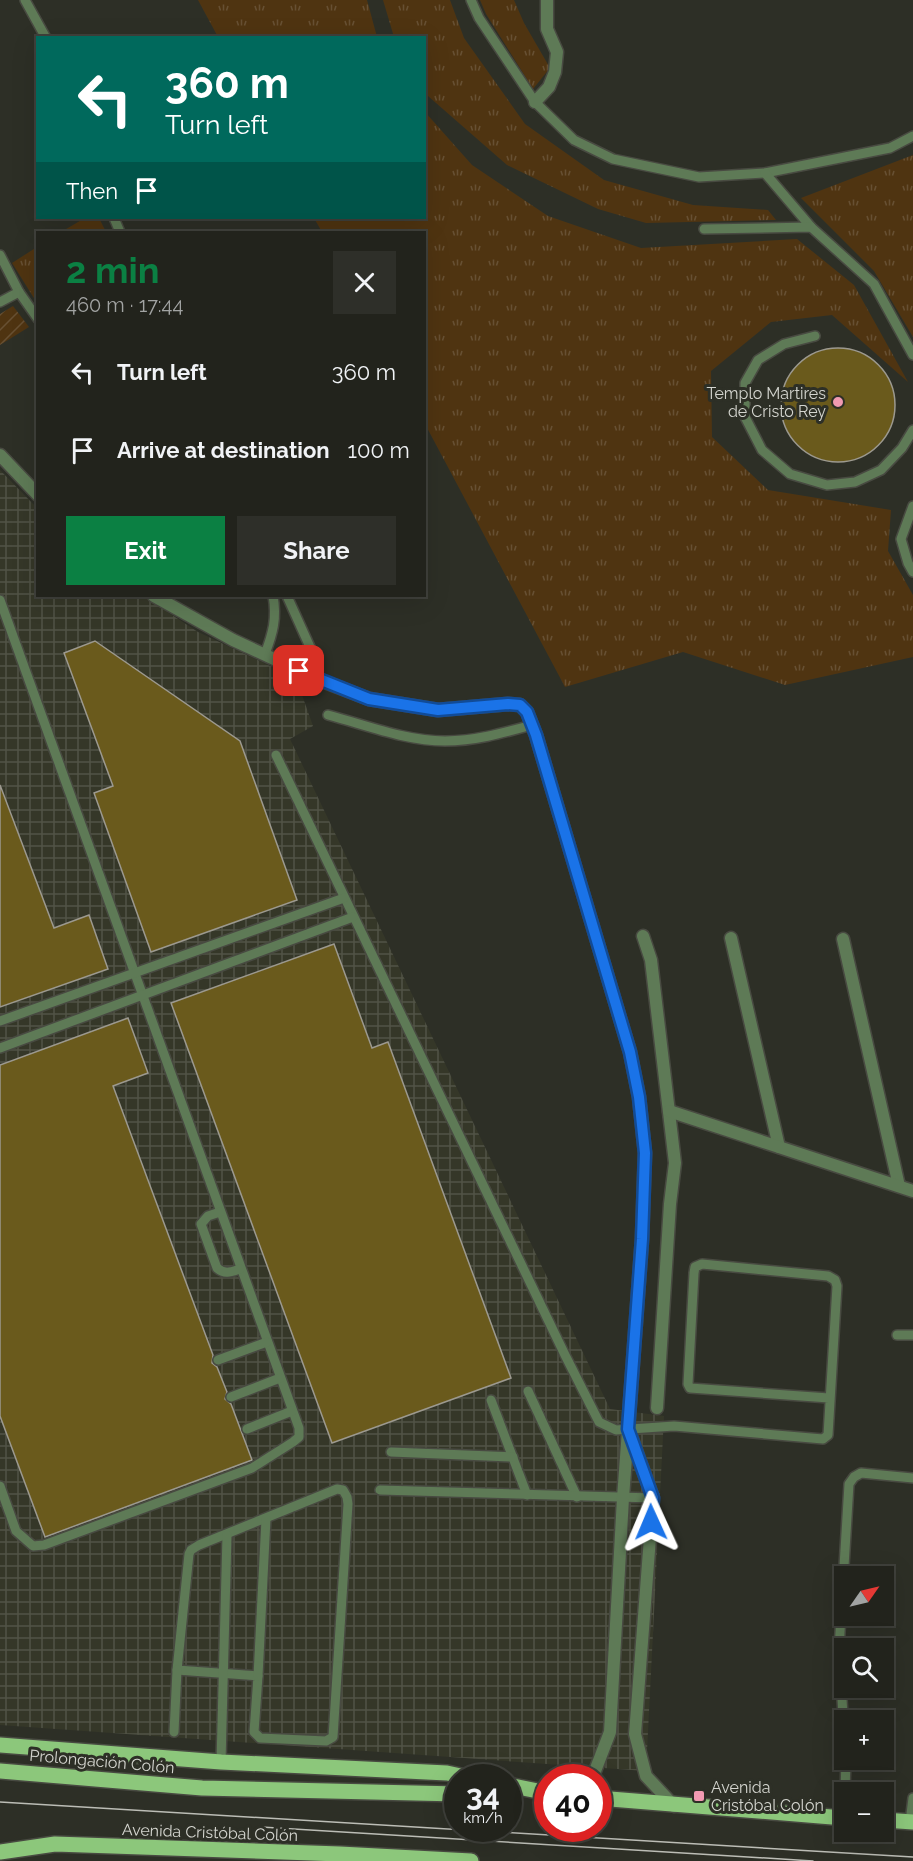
<!DOCTYPE html>
<meta charset="utf-8">
<style>
body{margin:0;font-family:Raleway,sans-serif;background:#2e2f29;color:#f1f3f6;height:100vh;display:flex;flex-direction:column;font-size:22px;white-space:nowrap}
*{box-sizing:border-box;margin:0}
p{font-size:20px;color:#a2a4a3}
.icon{flex:none;width:33px;height:33px;fill:none;stroke:currentColor;stroke-width:2;stroke-linecap:round;stroke-linejoin:round}
.map{position:relative;flex:1;overflow:hidden}
.side{position:absolute;left:36px;top:231px;width:390px;height:366px;display:flex;flex-direction:column;background:#22231c;border-radius:0px;box-shadow:0 6px 24px #0002,0 0 0 2px #3f403b}
.side>*{flex:none}
.hud{position:absolute;left:36px;top:36px;width:390px;height:183px;border-radius:0px;box-shadow:0 6px 24px #0002,0 0 0 2px #3f403b;background:#00695c;color:#fff;overflow:hidden}
.needle{width:39px;rotate:56deg}
.buttons{position:absolute;left:834px;top:1566px;display:grid;gap:12px}
.buttons a{display:grid;place-items:center;width:60px;height:60px;border-radius:0px;background:#22231c;box-shadow:0 6px 24px #0002,0 0 0 2px #3f403b;font-size:30px}
.speed{position:absolute;left:444px;top:1764px;display:flex;gap:12px;font-size:30px;font-weight:700;text-align:center}
.speed>*{display:grid;place-content:center;width:78px;height:78px;border-radius:50%;background:#22231c;box-shadow:0 6px 24px #0002,0 0 0 2px #3f403b;line-height:1}
.speed small{font-size:15px;font-weight:400}
.speed .limit{border:9px solid #d22;background:#fff;color:#111}
.pin{position:absolute;display:grid;place-items:center;width:51px;height:51px;color:#fff;margin:-26px;border-radius:12px;box-shadow:0 3px 9px #0006}
.me{position:absolute;width:66px;margin:-33px;rotate:359deg;stroke-linejoin:round;filter:drop-shadow(0 0 4px #0008)}
.turn{display:flex;align-items:center;gap:21px;height:126px;padding:0 30px;font-size:27px}
.turn .icon{width:78px;height:78px;stroke-width:2.5}
.turn b{display:block;font-size:42px;line-height:51px}
.then{display:flex;align-items:center;height:57px;padding:0 30px;background:#0003;gap:12px;font-size:22px}
.round{display:grid;place-items:center;flex:none;width:63px;height:63px;border-radius:0px;background:#2e2f29}
.headline{display:flex;align-items:center;justify-content:space-between;height:102px;padding:0 30px}
h1{font-size:36px;font-weight:700;line-height:45px;color:#0b8043}
.button{display:flex;gap:12px;margin-top:auto;padding:12px 30px}
.button a{flex:1;height:69px;border-radius:0px;background:#0b8043;color:#fff;font-size:24px;font-weight:700;line-height:69px;text-align:center}
.button a+a{background:#2e2f29;color:#f1f3f6}
ul{padding:0;list-style:none}
li{display:flex;align-items:center;gap:18px;height:78px;padding:0 30px}
li div{flex:1}
li b{display:block;font-size:22px}
li em{font-style:normal}
.map>svg:first-child{display:block}
.industrial{fill:url(#industrial-grid)}
.grass{fill:url(#grass-tufts)}
.garden{fill:url(#garden-furrows)}
.building{fill:#6a5a1c;stroke:#9c998f;stroke-width:1.5}
.lines{fill:none;stroke-linecap:round;stroke-linejoin:round}
.service-casing{stroke:#484a41;stroke-width:12}
.pedestrian-casing{stroke:#484a41;stroke-width:15}
.minor-casing{stroke:#484a41;stroke-width:15}
.tertiary-casing{stroke:#484a41;stroke-width:15}
.primary-casing{stroke:#484a41;stroke-width:18}
.service{stroke:#5e7a56;stroke-width:9}
.pedestrian{stroke:#5e7a56;stroke-width:12}
.minor{stroke:#5e7a56;stroke-width:12}
.tertiary{stroke:#5e7a56;stroke-width:12}
.primary{stroke:#8cc77b;stroke-width:15}
.tram{stroke:#bcbdb6;stroke-width:1.5}
.route-casing{stroke:#114b97;stroke-width:15}
.route{stroke:#1a73e8;stroke-width:10}
.poi-dot{fill:#f19ab1;stroke:#2d2f26;stroke-width:2}
.labels{text-anchor:middle;stroke-width:6;stroke-linejoin:round;paint-order:stroke}
.poi-label{font-size:16px;fill:#d4d5cf;stroke:#2d2f26;text-anchor:end}
.street-label{font-size:16px;fill:#d4d5cf;stroke:#2d2f26}
</style>
<div class="map">
<svg width="913" height="1861" viewBox="0 0 913 1861">
<defs>
<pattern id="industrial-grid" width="8" height="8" patternUnits="userSpaceOnUse" patternTransform="scale(1.5)"><rect width="8" height="8" fill="#353728"/><path d="M0 4h8M4 0v8" fill="none" stroke="#515346"/></pattern>
<pattern id="grass-tufts" width="24" height="20" patternUnits="userSpaceOnUse" patternTransform="scale(1.5)"><rect width="24" height="20" fill="#4f3411"/><path d="M3 7l-1-3M5 7V3M7 7l1-3M15 17l-1-3M17 17v-4M19 17l1-3" fill="none" stroke="#675033"/></pattern>
<pattern id="garden-furrows" width="10" height="10" patternUnits="userSpaceOnUse" patternTransform="scale(1.5)"><rect width="10" height="10" fill="#4f3411"/><path d="M-1 1l2-2M0 10L10 0M9 11l2-2" fill="none" stroke="#675033"/></pattern>
</defs>
<rect width="100%" height="100%" fill="#2d2f26"/>
<path class="industrial" d="M0 470 37 508 38 596H143L198 632 296 678 313 726 290 739 610 1409 664 1416 646 1771 0 1725Z"/>
<g class="grass">
<path d="M198 0H367L377 37H218Z"/>
<path d="M383 0H450L464 38 525 124 604 180 693 205 768 210 776 220 646 223 598 209 507 165 428 96 425 90 424 38 394 37Z"/>
<path d="M480 0H514L524 23 550 68 533 89 486 14Z"/>
<path d="M425 112 472 165 548 216 641 248 797 239 854 285 908 382 832 315 771 322 711 371 712 437 768 490 891 510 888 551 913 595V657L785 685 683 652 565 687 425 424 424 232H322L314 218H424Z"/>
<path d="M913 155V337L874 271 801 198Z"/>
<path d="M85 218H99L106 232H61Z"/>
<path d="M37 247V303L12 263Z"/>
</g>
<path class="garden" d="M13 306 29 327 0 345V314Z"/>
<g class="building">
<circle cx="838" cy="405" r="57"/>
<path d="M95 641 240 741 297 900 151 952 94 793 113 786 64 653Z"/>
<path d="M0 785 54 928 89 915 108 969 0 1007Z"/>
<path d="M334 944 372 1048 388 1042 511 1378 332 1443 171 1003Z"/>
<path d="M128 1018 148 1073 113 1086 213 1355 212 1363 217 1367 227 1392 225 1399 231 1404 252 1460 45 1537 0 1416V1065Z"/>
</g>
<g class="lines">
<g class="service-casing">
<g id="service">
<path d="M25 0 46 38"/>
<path d="M471 0 479 18 535 102 574 140 613 159 699 177 765 173 890 148 913 136"/>
<path d="M765 173 811 227"/>
<path d="M114 218 120 232"/>
<path d="M704 229 811 227 874 284 913 355"/>
<path d="M0 255 19 292 38 319"/>
<path d="M0 302 19 292"/>
<path d="M815 336 784 344 758 360 745 383V417L762 450 790 474 827 485 855 482 881 470 902 448 913 430"/>
<path d="M913 506 901 539 908 563 913 572"/>
<path d="M287 596 310 647 317 679"/>
<path d="M0 600 299 1428V1437L293 1442 252 1468 44 1545 33 1546 16 1531 0 1486"/>
<path d="M265 654C273 633 277 618 273 596"/>
<path d="M328 715C366 725 406 741 445 741 475 741 503 733 532 725"/>
<path d="M276 755 565 1355 599 1422 616 1430 674 1426 823 1439 828 1435 837 1286 835 1280 828 1276 702 1264 695 1267 694 1273 688 1384 690 1388 829 1398"/>
<path d="M0 1021 344 898"/>
<path d="M0 1048 353 917"/>
<path d="M220 1212 208 1216 201 1224 217 1268C225 1275 231 1272 240 1269"/>
<path d="M897 1335H913"/>
<path d="M218 1360 267 1342"/>
<path d="M528 1391 577 1497"/>
<path d="M231 1397 280 1378"/>
<path d="M491 1400 527 1495"/>
<path d="M247 1429 292 1411"/>
<path d="M391 1452 513 1457"/>
<path d="M337 1489 343 1490 347 1497 348 1504 333 1737 326 1741 260 1738 254 1732 258 1676 177 1670 189 1554 191 1550 199 1545Z"/>
<path d="M380 1490 653 1498"/>
<path d="M258 1676 266 1519"/>
<path d="M174 1732 177 1670"/>
<path d="M844 1732 839 1649 849 1484 854 1477 861 1473 913 1478"/>
<path d="M221 1762 227 1535"/>
<path d="M845 1792 846 1760"/>
<path d="M910 1822 913 1798"/>
</g>
</g>
<g class="pedestrian-casing">
<path id="pedestrian" d="M535 102 549 87 555 72 557 52 547 29V0"/>
</g>
<g class="minor-casing">
<g id="minor">
<path d="M643 936 651 960 675 1163 670 1204 657 1408"/>
<path d="M731 938 779 1147"/>
<path d="M843 939 899 1186"/>
<path d="M669 1111 913 1191"/>
</g>
</g>
<g class="tertiary-casing">
<g id="tertiary">
<path d="M0 455 38 495"/>
<path d="M154 596 233 640 317 679 369 699 438 710 508 704 520 705 527 712 536 735 630 1052 639 1097 645 1153 642 1239 623 1498 610 1732 595 1771 589 1778"/>
<path d="M631 1436 653 1498 635 1734 646 1776 674 1806"/>
</g>
</g>
<g class="primary-casing">
<g id="primary">
<path d="M0 1745 221 1762 447 1773 470 1778"/>
<path d="M0 1771 202 1788 458 1794"/>
<path d="M508 1785 548 1793"/>
<path d="M598 1798 844 1818"/>
<path d="M884 1820 913 1822"/>
<path d="M0 1852 55 1844 340 1854 471 1861"/>
</g>
</g>
<use href="#service" class="service"/>
<use href="#pedestrian" class="pedestrian"/>
<use href="#minor" class="minor"/>
<use href="#tertiary" class="tertiary"/>
<use href="#primary" class="primary"/>
<g class="tram">
<path d="M0 1802 913 1857"/>
<path d="M261 1827 813 1861"/>
</g>
</g>
<g class="lines">
<g class="route-casing">
<path id="route" d="M299 671 369 699 438 710 508 704 520 705 527 712 536 735 630 1052 639 1097 645 1153 642 1239 628 1429 653 1498 651 1522"/>
</g>
<use href="#route" class="route"/>
</g>
<g class="poi-dot">
<circle cx="838" cy="402" r="6"/>
<rect x="693" y="1790" width="12" height="12" rx="3"/>
</g>
<g class="labels">
<g class="poi-label">
<text x="826" y="399">Templo Martires<tspan x="826" dy="18">de Cristo Rey</tspan></text>
<text x="711" y="1793" text-anchor="start">Avenida<tspan x="711" dy="18">Cristóbal Colón</tspan></text>
</g>
<g class="street-label">
<text transform="translate(102 1761) rotate(5)" y="6">Prolongación Colón</text>
<text transform="translate(210 1832) rotate(2)" y="6">Avenida Cristóbal Colón</text>
</g>
</g>
</svg>
<div class="buttons">
<a><svg class="needle" viewBox="-14 -14 28 28"><path d="M0-13l5 13h-10z" fill="#e53935"/><path d="M0 13l5-13h-10z" fill="#a2a4a3"/></svg></a>
<a><svg class="icon" aria-label="search" viewBox="0 0 24 24"><circle cx="10" cy="10" r="6"/><path d="M15 15l6 6"/></svg></a>
<a>+</a>
<a>−</a>
</div>
<div class="speed"><div>34<small>km/h</small></div><div class="limit">40</div></div>
<div class="pin" style="left:299px;top:671px;background:#d93025"><svg class="icon" aria-label="arrive" viewBox="0 0 24 24"><path d="M6 21V4h12l-3 4 3 4H6"/></svg></div>
<svg class="me" style="left:651px;top:1522px" viewBox="-20 -20 40 40"><path d="M0-17L14 15 0 8-14 15z" fill="#1a73e8" stroke="#fff" stroke-width="4"/></svg>
<div class="hud">
<div class="turn"><svg class="icon" aria-label="left" viewBox="0 0 24 24"><path d="M17 20v-9H6M10 6l-5 5 5 5"/></svg><div><b>360 m</b>Turn left</div></div>
<div class="then">Then<svg class="icon" aria-label="arrive" viewBox="0 0 24 24"><path d="M6 21V4h12l-3 4 3 4H6"/></svg></div>
</div>
<section class="side">
<div class="headline"><div><h1>2 min</h1><p>460 m · 17:44</p></div><a class="round"><svg class="icon" aria-label="close" viewBox="0 0 24 24"><path d="M6 6l12 12M18 6L6 18"/></svg></a></div>
<ul>
<li><svg class="icon" aria-label="left" viewBox="0 0 24 24"><path d="M17 20v-9H6M10 6l-5 5 5 5"/></svg><div><b>Turn left</b></div><em>360 m</em></li>
<li><svg class="icon" aria-label="arrive" viewBox="0 0 24 24"><path d="M6 21V4h12l-3 4 3 4H6"/></svg><div><b>Arrive at destination</b></div><em>100 m</em></li>
</ul>
<div class="button"><a>Exit</a><a>Share</a></div>
</section>
</div>
